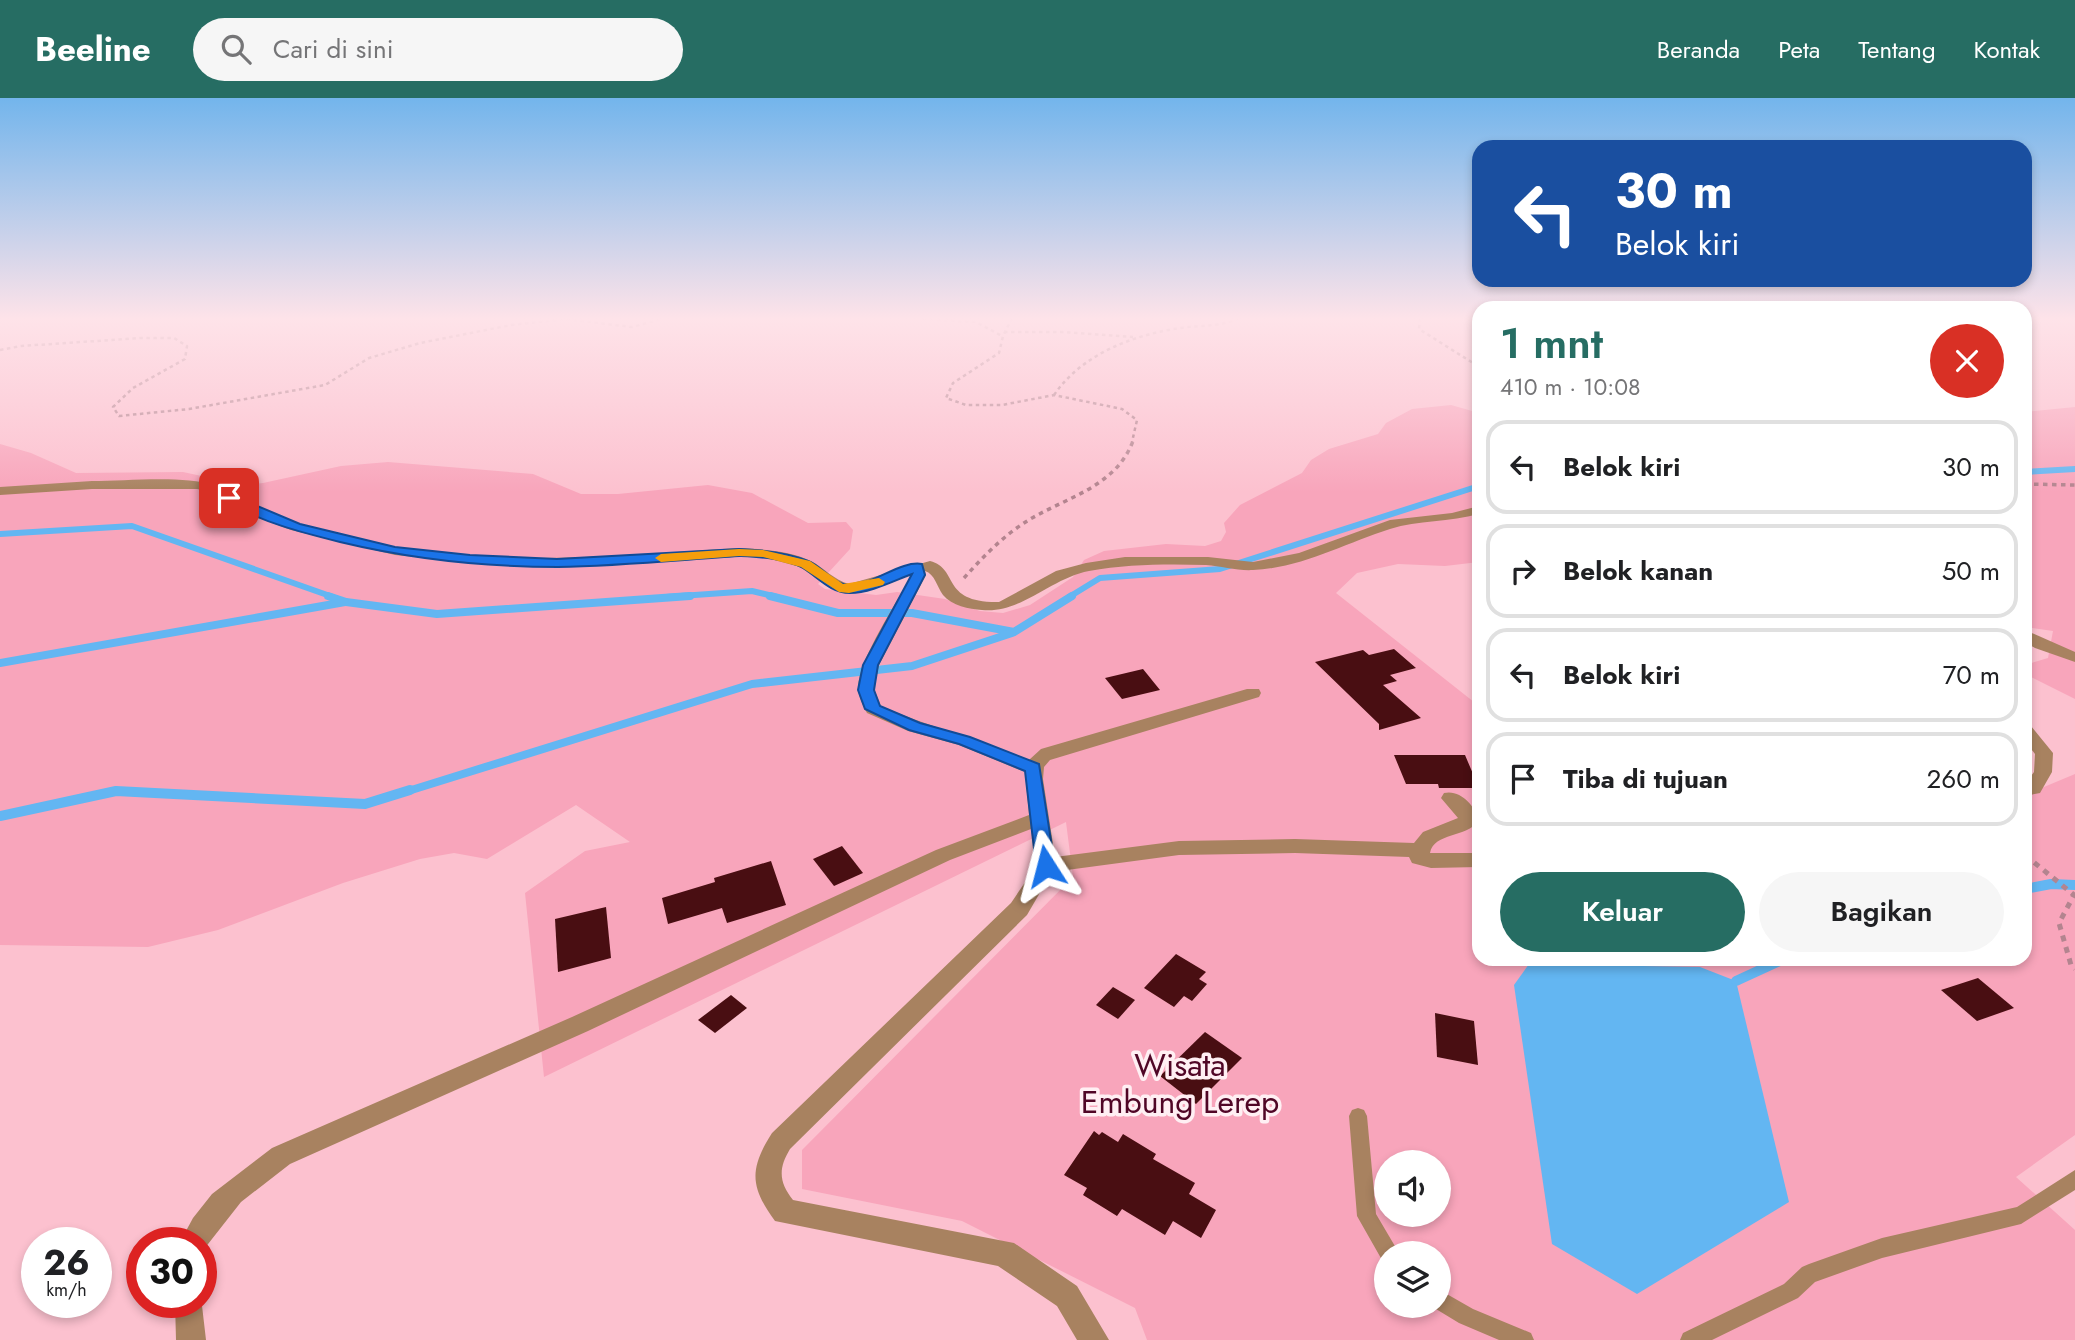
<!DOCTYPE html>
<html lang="id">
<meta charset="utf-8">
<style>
body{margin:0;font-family:Jost,sans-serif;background:#f6f6f6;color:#202124;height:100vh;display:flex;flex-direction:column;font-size:26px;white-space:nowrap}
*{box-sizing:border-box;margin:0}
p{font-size:23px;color:#757577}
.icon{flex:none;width:38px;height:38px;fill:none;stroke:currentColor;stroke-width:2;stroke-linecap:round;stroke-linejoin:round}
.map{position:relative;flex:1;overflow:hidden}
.details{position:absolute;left:1472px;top:203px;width:560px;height:665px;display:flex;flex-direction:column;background:#fff;border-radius:21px;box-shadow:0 4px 10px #0003}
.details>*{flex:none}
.hud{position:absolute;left:1472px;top:42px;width:560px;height:147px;border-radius:21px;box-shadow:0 4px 10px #0003;background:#1a4fa0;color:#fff;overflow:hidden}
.fabs{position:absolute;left:1374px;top:1052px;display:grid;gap:14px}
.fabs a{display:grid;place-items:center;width:77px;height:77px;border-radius:50%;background:#fff;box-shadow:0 4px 10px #0003;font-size:35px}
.speed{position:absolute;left:21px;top:1129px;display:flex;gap:14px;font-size:35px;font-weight:700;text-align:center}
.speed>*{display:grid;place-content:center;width:91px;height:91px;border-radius:50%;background:#fff;box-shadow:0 4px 10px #0003;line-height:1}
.speed small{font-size:18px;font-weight:400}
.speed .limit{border:10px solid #d22;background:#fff;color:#111}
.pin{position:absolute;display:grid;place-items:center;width:60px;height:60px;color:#fff;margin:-30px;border-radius:14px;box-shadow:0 4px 10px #0006}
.me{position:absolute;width:77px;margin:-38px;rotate:351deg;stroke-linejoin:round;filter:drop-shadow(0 0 5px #0008)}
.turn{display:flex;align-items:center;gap:24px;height:147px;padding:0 28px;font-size:32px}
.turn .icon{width:91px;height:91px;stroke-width:2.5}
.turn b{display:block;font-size:49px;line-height:60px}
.round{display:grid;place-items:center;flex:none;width:74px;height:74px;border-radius:37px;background:#f6f6f6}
.summary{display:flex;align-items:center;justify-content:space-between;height:119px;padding:0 28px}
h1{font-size:42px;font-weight:600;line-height:52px;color:#266d63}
.action{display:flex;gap:14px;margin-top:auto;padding:14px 28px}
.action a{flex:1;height:80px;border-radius:42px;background:#266d63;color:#fff;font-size:28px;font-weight:600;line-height:80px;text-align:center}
.action a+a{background:#f6f6f6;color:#202124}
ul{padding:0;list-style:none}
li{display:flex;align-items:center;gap:21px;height:94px;margin:0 14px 10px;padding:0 14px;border:4px solid #e0e0e0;border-radius:21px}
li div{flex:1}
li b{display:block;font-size:26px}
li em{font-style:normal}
header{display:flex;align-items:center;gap:42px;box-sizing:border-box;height:98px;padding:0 35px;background:#266d63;color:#fff}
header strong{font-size:33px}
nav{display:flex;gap:38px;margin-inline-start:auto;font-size:24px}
.search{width:490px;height:63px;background:#f6f6f6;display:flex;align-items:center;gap:18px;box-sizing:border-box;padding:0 24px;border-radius:38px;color:#757577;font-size:26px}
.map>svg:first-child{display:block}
.green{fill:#f8a5bb;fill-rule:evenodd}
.water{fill:#63b6f2}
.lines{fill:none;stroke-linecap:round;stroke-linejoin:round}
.stream-far2{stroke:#63b6f2;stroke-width:6}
.stream-far1{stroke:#63b6f2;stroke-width:8}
.stream{stroke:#63b6f2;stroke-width:10}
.building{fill:#490e12}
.path-far2{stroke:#b3848f;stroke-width:2.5;stroke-dasharray:3.5 3.5;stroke-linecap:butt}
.path-far1{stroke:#b3848f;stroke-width:3.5;stroke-dasharray:4.5 4.5;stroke-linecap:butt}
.path{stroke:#b3848f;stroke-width:5;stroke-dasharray:6 6;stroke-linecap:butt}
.lane{fill:#a88260;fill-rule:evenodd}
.street{fill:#a88260;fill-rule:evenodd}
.route{fill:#1a73e8;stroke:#114b97;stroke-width:2}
.slow{fill:#f59e0b}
.labels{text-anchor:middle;stroke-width:7;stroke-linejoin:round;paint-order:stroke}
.near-park-label{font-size:32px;fill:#500626;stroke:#ffeff3}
</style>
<header>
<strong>Beeline</strong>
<div class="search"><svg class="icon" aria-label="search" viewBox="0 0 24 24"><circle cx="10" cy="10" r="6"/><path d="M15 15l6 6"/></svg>Cari di sini</div>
<nav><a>Beranda</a><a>Peta</a><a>Tentang</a><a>Kontak</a></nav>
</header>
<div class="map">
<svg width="2075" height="1242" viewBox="0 0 2075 1242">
<rect width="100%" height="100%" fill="#fcc1cf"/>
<g class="green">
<path d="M1451 307 1479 315V464L1445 468 1398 466 1357 475 1336 495 1479 608V861H2025V697L2075 676V1037L2016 1079 2075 1132V1242H1147L1135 1210 962 1123 802 1091V1052L1073 779 1066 724 544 979 525 795 585 753 630 744 576 707 487 761 454 755 420 761 343 785 218 832 148 849 0 847V346L31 355 76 375 183 374 243 387 263 385 341 368 388 364 533 376 581 396H618L708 387 752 395 808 425 846 424 853 432 850 451 818 486 825 491 876 497 897 494 945 501 980 513 1003 515 1030 507 1073 479 1084 462 1104 453 1166 446 1205 448 1221 443 1226 434 1224 425 1240 407 1302 375 1311 362 1329 351 1378 336 1386 325 1412 311ZM1386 1064H1438V1116H1386ZM1386 1155H1438V1208H1386Z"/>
<path d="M2075 309V601L2025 576V567L2048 560 2053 533 2025 529V314Z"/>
</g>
<path class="water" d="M1529 866 1700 869 1736 883 1789 1104 1637 1196 1552 1146 1514 887Z"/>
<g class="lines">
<g class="stream-far2">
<path d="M2025 374 2075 371"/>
<path d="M0 436 132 428 333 499"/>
<path d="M666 499 752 493 777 499"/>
<path d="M1069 499 1100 480 1220 471 1479 388"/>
</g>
<g class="stream-far1">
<path d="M328 498 346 504 437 516 690 498"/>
<path d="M770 498 838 515H912L1014 534 1072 498"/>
<path d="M0 565 345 504"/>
<path d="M113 694H128"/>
<path d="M405 694 752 586 912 568 1012 535"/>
</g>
<g class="stream">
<path d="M0 718 116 693 365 706 410 692"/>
<path d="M2025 791 2051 786 2075 787"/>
<path d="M1736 883 1784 861"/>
</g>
</g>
<g class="building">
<path d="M1394 551 1416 570 1390 577 1397 583 1383 587 1421 620 1379 632V626L1315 564 1363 552 1369 557Z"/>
<path d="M1143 571 1160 592 1122 601 1105 580Z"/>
<path d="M1394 657H1465L1479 690H1439L1438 686H1406Z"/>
<path d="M842 748 863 775 834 788 813 761Z"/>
<path d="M771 763 786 807 727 825 722 810 668 826 662 800 715 784 714 780Z"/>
<path d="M606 809 611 860 558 874 555 821Z"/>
<path d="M1176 856 1206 874 1199 881 1207 886 1192 903 1184 898 1174 909 1144 890Z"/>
<path d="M1978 880 2014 910 1977 923 1941 892Z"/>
<path d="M1113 889 1135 902 1118 921 1096 907Z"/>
<path d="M731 897 747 910 715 935 698 922Z"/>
<path d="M1435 915 1474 923 1478 967 1437 959Z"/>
<path d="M1205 934 1242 960 1196 1006 1160 978Z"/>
<path d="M1094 1033 1099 1037 1102 1034 1118 1044 1123 1036 1156 1056 1153 1061 1195 1085 1189 1096 1216 1112 1201 1140 1173 1123 1165 1137 1122 1111 1117 1118 1083 1097 1087 1090 1064 1077Z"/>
</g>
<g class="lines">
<g class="path-far2">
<path d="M909 220 976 224 1002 238"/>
<path d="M1012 220 1003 238 999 255 953 285 946 300 966 307H1002L1054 297 1122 311 1137 322 1132 344"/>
<path d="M1420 220 1419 231 1473 265 1479 274"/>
<path d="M1004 234H1065L1133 239"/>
<path d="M0 252 21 248 141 240H174L187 248 185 261 133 290 113 309 119 318 189 311 325 287 369 260 420 245 511 227 566 221 632 229 665 220"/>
<path d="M1054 297C1082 256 1133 237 1180 230 1201 227 1220 229 1239 220"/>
</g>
<g class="path-far1">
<path d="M2025 386 2075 387"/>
<path d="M964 480C982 460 1001 440 1024 425 1062 400 1115 391 1133 343"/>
</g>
<path class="path" d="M2025 757 2074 797 2059 825 2071 867 2075 871"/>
<g class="lane">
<path d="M1358 1010 1364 1012 1367 1018 1376 1116 1399 1155H1386V1163L1382 1162 1357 1118 1349 1018 1352 1012Z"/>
<path d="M2075 1072V1092L2021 1126 1882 1160 1815 1184 1798 1200 1712 1242H1680L1683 1235 1784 1186 1802 1169 1809 1166 1882 1140 2017 1109Z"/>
<path d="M1438 1191 1473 1211 1531 1235 1534 1242H1499L1459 1225 1431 1208H1438Z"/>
</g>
<g class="street">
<path d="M92 383C126 383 183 377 214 387 227 391 239 401 251 407 295 428 347 440 394 449 508 469 625 457 739 450 762 451 790 453 811 463 824 470 834 482 849 486L930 463C960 471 940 505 999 504L1056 473 1086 465 1125 459H1208L1253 464 1299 455 1390 422 1452 415 1479 408V416C1450 424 1418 422 1390 431 1345 445 1302 470 1253 472 1238 473 1221 468 1206 467 1167 466 1128 466 1089 473 1051 480 1021 516 982 512 969 511 952 508 943 497 937 489 935 476 925 473L926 477 879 567 874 591 881 608C929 629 980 642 1029 662L1041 651 1247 591H1259L1261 595 1259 599 1050 662 1044 669 1043 681 1055 759 1179 743 1295 741 1414 745 1423 734 1458 720 1441 700 1444 695C1460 691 1476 708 1478 723 1467 740 1434 734 1430 755H1479V769L1431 770 1412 765 1409 759 1295 755 1179 757 1052 774 1027 817 790 1051C778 1071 779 1084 793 1102L1014 1145 1077 1188 1109 1242H1077L1057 1208 998 1168 775 1123C750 1089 749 1071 772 1035L1011 805 1036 768 1031 731 950 762 588 933 290 1066 241 1104 201 1155V1144H180L193 1120 212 1096 272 1050 572 919 936 752 1029 717 1025 674 959 647 908 633 867 615C863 608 858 597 858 589 859 561 897 504 912 477L849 495 830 490 800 469 763 459 739 458 557 469 495 467 395 457 291 432 241 413 208 393 197 391H92L0 397V389Z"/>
<path d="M2025 532 2075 554V564L2035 550 2025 544Z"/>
<path d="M2025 626 2031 628 2053 655 2052 674 2040 695 2025 698V686L2034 674 2035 656 2025 643Z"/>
<path d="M201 1199 206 1242H176L175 1204H201Z"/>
</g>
</g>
<linearGradient id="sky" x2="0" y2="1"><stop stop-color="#73b5ec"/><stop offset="0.56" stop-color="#fee3e9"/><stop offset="1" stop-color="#fee3e9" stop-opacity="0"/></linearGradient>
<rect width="2075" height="394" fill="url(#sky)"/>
<path class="route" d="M229 396 300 426 395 449 470 457 557 461 739 451C762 452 787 454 808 463 822 468 833 487 850 487 873 487 901 462 922 466L925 477 878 567 874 592 880 608 920 625 970 639 1039 666 1055 768 1052 773H1039L1036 768 1025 673 959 646 909 632 865 611 858 592 863 567 912 476C893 483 870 495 850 495 830 495 818 479 803 470 785 460 759 459 739 458 679 462 618 468 558 469 484 469 411 461 340 444 300 434 261 424 225 403V398Z"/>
<path class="slow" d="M739 451 763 452 810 463 843 486 879 480 885 484 883 487 849 495 839 494 801 469 763 459 739 458 661 464 655 460 661 456Z"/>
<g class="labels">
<g class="near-park-label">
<text x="1180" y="978">Wisata<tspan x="1180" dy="37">Embung Lerep</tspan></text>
</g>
</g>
</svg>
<div class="fabs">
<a><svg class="icon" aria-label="sound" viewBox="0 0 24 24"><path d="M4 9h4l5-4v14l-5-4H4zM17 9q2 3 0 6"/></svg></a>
<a><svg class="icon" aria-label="layers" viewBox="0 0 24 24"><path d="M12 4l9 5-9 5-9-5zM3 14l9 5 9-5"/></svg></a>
</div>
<div class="speed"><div>26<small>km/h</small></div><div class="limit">30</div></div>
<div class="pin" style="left:229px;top:400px;background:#d93025"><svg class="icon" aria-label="arrive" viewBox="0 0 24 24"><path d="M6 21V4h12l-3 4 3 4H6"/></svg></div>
<svg class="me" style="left:1046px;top:768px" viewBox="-20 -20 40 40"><path d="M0-17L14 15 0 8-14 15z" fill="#1a73e8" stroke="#fff" stroke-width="4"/></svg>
<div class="hud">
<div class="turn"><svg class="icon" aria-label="left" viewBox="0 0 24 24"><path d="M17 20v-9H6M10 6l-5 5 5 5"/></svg><div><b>30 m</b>Belok kiri</div></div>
</div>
<section class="details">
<div class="summary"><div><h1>1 mnt</h1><p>410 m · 10:08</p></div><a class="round" style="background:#d93025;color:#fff"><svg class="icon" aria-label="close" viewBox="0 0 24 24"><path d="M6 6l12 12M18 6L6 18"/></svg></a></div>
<ul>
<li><svg class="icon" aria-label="left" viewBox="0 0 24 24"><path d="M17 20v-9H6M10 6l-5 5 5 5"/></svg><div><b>Belok kiri</b></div><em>30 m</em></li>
<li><svg class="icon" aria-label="right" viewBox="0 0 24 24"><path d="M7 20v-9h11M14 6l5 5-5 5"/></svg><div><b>Belok kanan</b></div><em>50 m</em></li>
<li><svg class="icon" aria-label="left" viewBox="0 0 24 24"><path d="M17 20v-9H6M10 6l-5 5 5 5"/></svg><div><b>Belok kiri</b></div><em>70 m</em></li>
<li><svg class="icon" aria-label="arrive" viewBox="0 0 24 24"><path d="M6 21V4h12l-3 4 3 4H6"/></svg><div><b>Tiba di tujuan</b></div><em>260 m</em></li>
</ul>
<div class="action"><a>Keluar</a><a>Bagikan</a></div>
</section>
</div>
